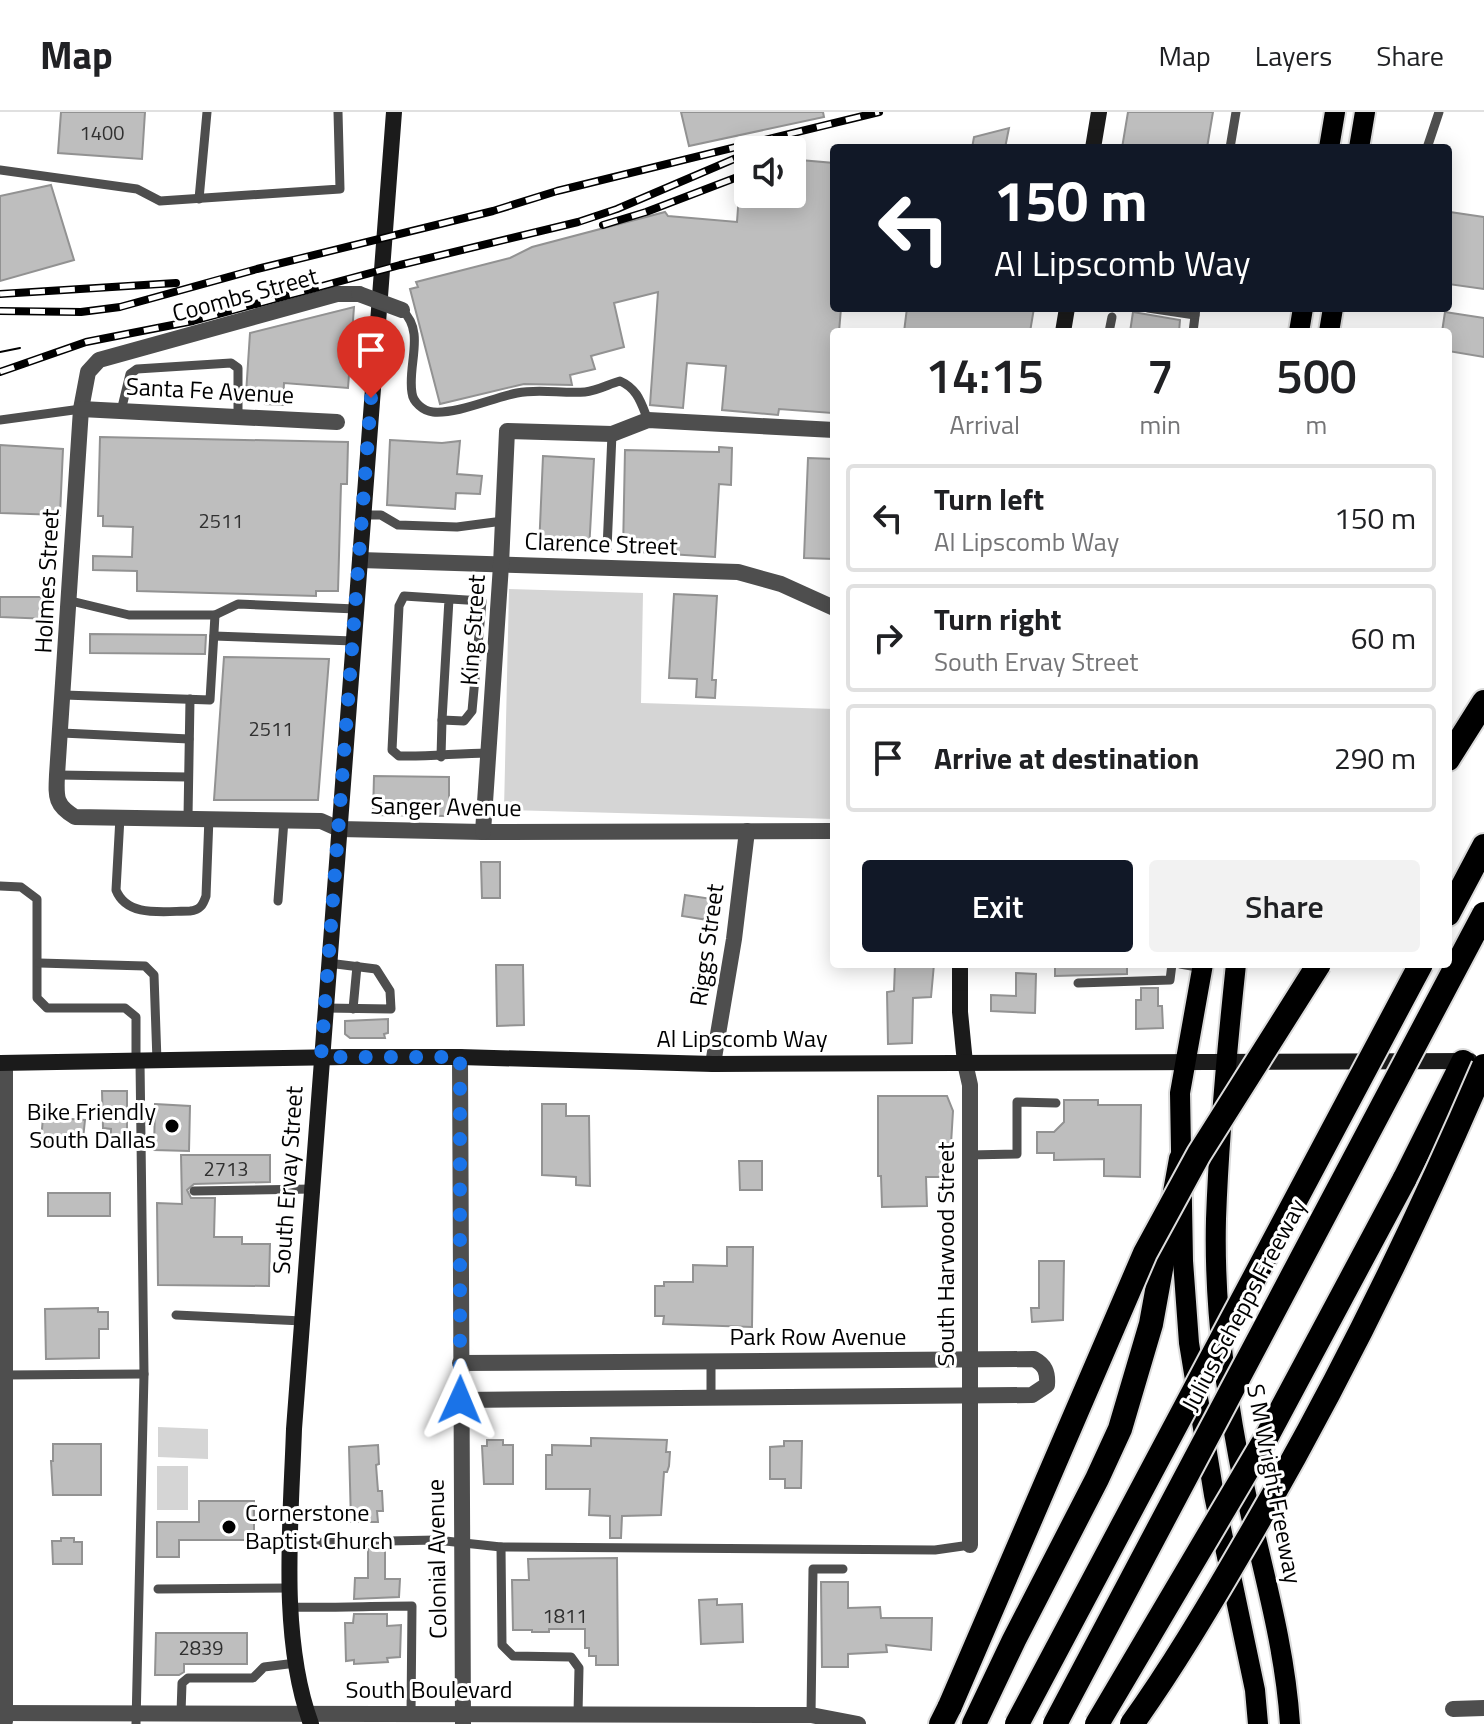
<!DOCTYPE html>
<style>
body{margin:0;font-family:"Titillium Web",sans-serif;background:#f2f2f2;color:#202124;height:100vh;display:flex;flex-direction:column;font-size:30px;white-space:nowrap}
*{box-sizing:border-box;margin:0}
p{font-size:26px;color:#757577}
.icon{flex:none;width:44px;height:44px;fill:none;stroke:currentColor;stroke-width:2;stroke-linecap:round;stroke-linejoin:round}
.map{position:relative;flex:1;overflow:hidden}
.side{position:absolute;left:830px;top:216px;width:622px;height:640px;display:flex;flex-direction:column;background:#fff;border-radius:8px;box-shadow:0 4px 20px #0003}
.side>*{flex:none}
.hud{position:absolute;left:830px;top:32px;width:622px;height:168px;border-radius:8px;box-shadow:0 4px 20px #0003;background:#111827;color:#fff;overflow:hidden}
.fabs{position:absolute;left:734px;top:24px;display:grid;gap:16px}
.fabs a{display:grid;place-items:center;width:72px;height:72px;border-radius:8px;background:#fff;box-shadow:0 4px 20px #0003;font-size:40px}
.pin{position:absolute;display:grid;place-items:center;width:68px;height:68px;color:#fff;margin:-82px -34px;border-radius:50% 50% 50% 0;rotate:-45deg;box-shadow:0 0 8px #0007}
.pin .icon{rotate:45deg}
.me{position:absolute;width:88px;margin:-44px;rotate:1deg;stroke-linejoin:round;filter:drop-shadow(0 0 6px #0008)}
.turn{display:flex;align-items:center;gap:28px;height:168px;padding:0 32px;font-size:36px}
.turn .icon{width:104px;height:104px;stroke-width:2.5}
.turn b{display:block;font-size:56px;line-height:68px}
.eta{display:flex;justify-content:space-evenly;align-items:center;height:136px;text-align:center}
.eta b{font-size:48px;font-weight:600;line-height:56px}
.button{display:flex;gap:16px;margin-top:auto;padding:16px 32px}
.button a{flex:1;height:92px;border-radius:8px;background:#111827;color:#fff;font-size:32px;font-weight:600;line-height:92px;text-align:center}
.button a+a{background:#f2f2f2;color:#202124}
ul{padding:0;list-style:none}
li{display:flex;align-items:center;gap:24px;height:108px;margin:0 16px 12px;padding:0 16px;border:4px solid #e0e0e0;border-radius:8px}
li div{flex:1}
li b{display:block;font-size:30px}
li em{font-style:normal}
header{display:flex;align-items:center;gap:48px;box-sizing:border-box;height:112px;padding:0 40px;background:#fff;border-bottom:2px solid #e0e0e0}
header strong{font-size:38px}
nav{display:flex;gap:44px;margin-inline-start:auto;font-size:28px}
.map>svg:first-child{display:block}
.green{fill:#d5d5d5}
.building{fill:#bebebe;stroke:#929292;stroke-width:2}
.lines{fill:none;stroke-linecap:round;stroke-linejoin:round}
.primary-casing{stroke:#dbdbdb;stroke-width:24}
.highway-casing{stroke:#dbdbdb;stroke-width:28}
.lane{stroke:#4e4e4e;stroke-width:9}
.street{stroke:#4e4e4e;stroke-width:16}
.secondary{stroke:#1b1b1b;stroke-width:16}
.primary{stroke:#000;stroke-width:20}
.highway{stroke:#000;stroke-width:24}
.tram{stroke:#000;stroke-width:2}
.rail-casing{stroke:#000;stroke-width:8}
.rail{stroke:#fff;stroke-width:5;stroke-dasharray:15;stroke-linecap:butt}
.highway-bridge-casing{stroke:#dbdbdb;stroke-width:28;stroke-linecap:butt}
.street-bridge{stroke:#4e4e4e;stroke-width:16}
.highway-bridge{stroke:#000;stroke-width:24}
.route{stroke:#1a73e8;stroke-width:14;stroke-dasharray:0 25.2}
.poi-dot{fill:#000;stroke:#fff;stroke-width:3}
.labels{text-anchor:middle;stroke-width:6;stroke-linejoin:round;paint-order:stroke}
.number-label{font-size:20px;fill:#303030}
.street-label{font-size:24px;fill:#000;stroke:#fff}
.poi-label{font-size:24px;fill:#000;stroke:#fff;text-anchor:end}
</style>
<header>
<strong>Map</strong>
<nav><a>Map</a><a>Layers</a><a>Share</a></nav>
</header>
<div class="map">
<svg width="1484" height="1612" viewBox="0 0 1484 1612">
<rect width="100%" height="100%" fill="#fff"/>
<g class="green">
<path d="M509 477 643 481 641 591 834 597V707L504 698Z"/>
<path d="M158 1315 208 1317V1347L158 1345Z"/>
<rect x="157" y="1354" width="31" height="44"/>
</g>
<g class="building">
<path d="M61 0H145L142 47 58 41Z"/>
<path d="M681 0H823L824 5 689 34Z"/>
<path d="M1128 0H1213L1207 36H1122Z"/>
<path d="M1009 16 1005 36H972L974 25Z"/>
<path d="M800 48 834 51V196H841L839 220H834L832 301 779 297 778 303 722 298 726 254 687 251 683 296 650 293 658 180 614 191 624 235 591 244 595 257 570 263 572 273 524 272 440 292 410 177 418 175 416 170 510 146 532 135 665 100 668 104 737 110 739 82H792V74L798 75Z"/>
<path d="M51 73 74 148 0 169V84Z"/>
<path d="M1450 100 1484 105V177L1448 172Z"/>
<path d="M354 195 348 276 284 271 283 293 265 292 266 283 246 282 250 221Z"/>
<path d="M907 196H1034L1030 220H904Z"/>
<path d="M1133 200 1180 208 1179 220H1130Z"/>
<path d="M1445 200 1484 206V245L1448 239V220H1442Z"/>
<path d="M100 325 348 330 347 372H341L338 479H316V484L137 479V459L93 458V444L132 445 133 415 103 414V404H98Z"/>
<path d="M390 328 442 331 460 329 457 362 482 364 480 382 456 381 455 397 387 393Z"/>
<path d="M0 333 63 337 60 403 0 401Z"/>
<path d="M719 335 732 336 731 373 719 372 715 445 623 439 625 338 719 340Z"/>
<path d="M543 344 594 347 589 439 539 437Z"/>
<path d="M808 346 834 347V447L804 446Z"/>
<path d="M674 482 717 484 712 568H716L715 586 696 585 697 567 669 566Z"/>
<path d="M0 485H52L50 507 0 505Z"/>
<path d="M90 522 206 523 205 542 90 541Z"/>
<path d="M224 545 329 547 318 688H214Z"/>
<path d="M374 664 449 665V704L373 703Z"/>
<path d="M481 750H500V786H482Z"/>
<path d="M685 783 712 787 708 808 682 804Z"/>
<path d="M895 852H934L931 885 913 886 912 931 888 932 887 880 894 879Z"/>
<path d="M1055 852H1127V862L1055 864Z"/>
<path d="M496 853H523L524 913 497 914Z"/>
<path d="M1016 861 1036 862 1035 901 991 899V883L1016 884Z"/>
<path d="M1141 876H1158V894H1162L1163 916 1136 917V888H1141Z"/>
<path d="M388 907V921L384 922 385 926H350L345 922V909Z"/>
<path d="M102 979H127V1024H111V1017L103 1016Z"/>
<path d="M878 984H947L953 999 949 1065H926L927 1094 882 1095 881 1064H878Z"/>
<path d="M1064 988H1098V993H1141L1140 1065 1104 1064V1047L1054 1048V1041H1037V1020H1054L1064 1010Z"/>
<path d="M155 992 190 994 189 1039 154 1038Z"/>
<path d="M542 992H566V1004H589L590 1074 576 1073V1065L542 1063Z"/>
<path d="M43 1005 85 1008 83 1027 69 1026V1031L41 1029Z"/>
<path d="M181 1043H270V1070L194 1072 187 1078 191 1086H215L214 1125H242V1132H270L269 1174 158 1173 157 1091 182 1092Z"/>
<path d="M739 1049H762V1078H740Z"/>
<rect x="48" y="1081" width="62" height="23"/>
<path d="M727 1135H753L752 1215 663 1212 664 1204H655V1174H664V1170H693V1153L727 1154Z"/>
<path d="M1039 1149H1064L1063 1208 1032 1210 1031 1196H1039Z"/>
<path d="M98 1196V1200H108V1217H99V1246L46 1247 45 1197Z"/>
<path d="M591 1326 667 1328 666 1340H670L669 1354 667 1360H664L661 1403 622 1404 621 1426H610V1404L589 1403 590 1377H546V1343H552V1333L591 1334Z"/>
<path d="M487 1328H503V1333H513V1372H484L482 1334H487Z"/>
<path d="M784 1329H802L801 1376H785V1367H770V1335L784 1334Z"/>
<path d="M53 1332H101V1383H53L51 1349H53Z"/>
<path d="M378 1333 379 1352 376 1353 378 1379H382L383 1399H377L378 1410H351L349 1335Z"/>
<path d="M199 1389H254V1428H179V1445H157V1410H199Z"/>
<path d="M61 1426H74V1430H82V1452H53L52 1429H61Z"/>
<path d="M368 1437H385V1467H400L399 1485 354 1487 355 1466H368Z"/>
<path d="M617 1446 618 1553H596V1544H589V1536H585V1517H549V1520H532V1518H513L512 1468H529L528 1447Z"/>
<path d="M821 1470H848V1496L880 1495 881 1506H932L931 1538 886 1533 887 1540 848 1542V1555H822Z"/>
<path d="M717 1487V1493L742 1492 743 1530 701 1532 699 1488Z"/>
<path d="M354 1502H387V1514L401 1513 400 1545 387 1546 388 1550 354 1552V1548L346 1549 345 1511H353Z"/>
<path d="M156 1521H247V1552H184V1560L179 1563H155Z"/>
</g>
<g class="lines">
<g class="primary-casing">
<g id="primary">
<path d="M1329 36 1335 0"/>
<path d="M1359 36 1365 0"/>
<path d="M1299 220 1303 196"/>
<path d="M1329 220 1333 196"/>
<path d="M1203 852 1180 981 1183 1149 1189 1231 1214 1383 1255 1578 1258 1612"/>
<path d="M1236 852C1227 937 1219 1022 1216 1107 1214 1184 1223 1262 1237 1337 1253 1429 1284 1518 1290 1612"/>
</g>
</g>
<g class="highway-casing">
<g id="highway">
<path d="M1448 647 1484 590"/>
<path d="M1448 802 1484 734"/>
<path d="M1404 1068 1463 950"/>
<path d="M941 1612 950 1594"/>
<path d="M974 1612 1014 1528 1097 1367 1120 1317 1151 1212 1181 1047"/>
</g>
</g>
<g class="lane">
<path d="M1230 36 1236 0"/>
<path d="M1427 36 1439 0"/>
<path d="M0 58 137 77 160 89 340 77 338 0"/>
<path d="M199 87 207 0"/>
<path d="M1148 196 1195 203"/>
<path d="M402 198C426 220 407 253 412 281 413 290 423 299 433 300 458 302 492 286 517 281 540 276 562 282 585 280 597 279 609 272 620 269 638 277 641 291 648 308"/>
<path d="M1109 220 1112 205"/>
<path d="M1193 220 1196 196"/>
<path d="M121 299 130 262 137 257 231 251 238 256V305"/>
<path d="M0 308 81 297"/>
<path d="M363 403H381L398 413 457 415 503 409"/>
<path d="M607 437 612 322"/>
<path d="M449 487 442 608 464 609 472 599 482 489 404 484 399 494 392 638 399 644C429 645 458 641 488 641"/>
<path d="M71 489 129 503H215L238 492 356 497"/>
<path d="M214 524 354 529"/>
<path d="M64 583 210 588 215 503"/>
<path d="M62 621 189 627"/>
<path d="M441 645 442 608"/>
<path d="M57 663 188 665"/>
<path d="M120 705 116 778C127 806 164 799 190 799 200 798 203 793 206 784L209 705"/>
<path d="M188 705 190 587"/>
<path d="M0 774 21 775 37 787V886L47 896H125L136 905V949"/>
<path d="M278 789 284 708"/>
<path d="M39 851 145 854 154 863 157 949"/>
<path d="M1180 852 1203 856"/>
<path d="M1078 871 1170 868 1172 852"/>
<path d="M325 896 391 897 390 879 376 857 328 851"/>
<path d="M353 897 357 854"/>
<path d="M969 1043 1017 1042V990L1056 991"/>
<path d="M194 1079 312 1077"/>
<path d="M176 1203 303 1209"/>
<path d="M711 1249V1286"/>
<path d="M5 1263 144 1262"/>
<path d="M291 1431 436 1428 501 1435 935 1438 970 1433"/>
<path d="M501 1435 502 1533 513 1544 571 1545 579 1556 578 1602"/>
<path d="M158 1477 291 1476"/>
<path d="M290 1495C331 1496 371 1494 412 1494L411 1602"/>
<path d="M181 1601 182 1571 188 1566H253L264 1555 296 1551"/>
<path d="M811 1603 813 1457H843"/>
<path d="M136 1612 144 1262 140 949"/>
</g>
<g class="street">
<path d="M359 182H337L99 248 88 260 81 297 57 663C56 685 55 693 75 705L321 709 339 717 483 720 834 719"/>
<path d="M81 297 337 310"/>
<path d="M360 448 738 460 781 472 834 496"/>
<path d="M483 720 501 453 507 319 612 322 648 308 834 318"/>
<path d="M460 945 463 1611"/>
<path d="M965 951 970 973V1433"/>
<path d="M713 952 734 827 747 719"/>
<path d="M460 1288 1032 1283 1047 1273C1048 1260 1045 1253 1034 1247L460 1251"/>
<path d="M1453 1597 1484 1596"/>
<path d="M0 1601 811 1603 858 1612"/>
<path d="M5 1609V951"/>
</g>
<g class="secondary">
<path d="M1093 36 1099 0"/>
<path d="M1063 220 1067 196"/>
<path d="M960 852V900L965 951"/>
<path d="M0 951 344 945H460L713 952 1470 949"/>
<path d="M311 1612C279 1525 291 1409 294 1317L394 0"/>
</g>
<use href="#primary" class="primary"/>
<use href="#highway" class="highway"/>
<path class="tram" d="M0 240 20 236"/>
<g class="rail-casing">
<g id="rail">
<path d="M792 46 799 44"/>
<path d="M603 113 646 100 748 61"/>
<path d="M0 182 176 171"/>
<path d="M0 199 81 200 120 195 257 157 493 99 557 79 879 0"/>
<path d="M0 260 86 230 193 209 400 153 578 110 617 97 748 41"/>
</g>
</g>
<use href="#rail" class="rail"/>
<g class="highway-bridge-casing">
<g id="highway-bridge">
<path d="M950 1594 1145 1141 1199 1042 1319 852"/>
<path d="M1017 1612 1421 852"/>
<path d="M1055 1612 1484 802"/>
<path d="M1097 1612 1266 1326 1404 1068"/>
<path d="M1132 1612C1172 1556 1207 1497 1242 1437 1333 1282 1413 1120 1484 954"/>
</g>
</g>
<path class="street-bridge" d="M359 182 402 198"/>
<use href="#highway-bridge" class="highway-bridge"/>
</g>
<g class="lines">
<path class="route" d="M371 286 321 945H460V1288"/>
</g>
<g class="poi-dot">
<circle cx="172" cy="1014" r="8"/>
<circle cx="229" cy="1415" r="8"/>
</g>
<g class="labels">
<g class="number-label">
<text x="102" y="28">1400</text>
<text x="221" y="416">2511</text>
<text x="271" y="624">2511</text>
<text x="226" y="1064">2713</text>
<text x="565" y="1511">1811</text>
<text x="201" y="1543">2839</text>
</g>
<g class="street-label">
<text transform="translate(245 183) rotate(-15)" y="8">Coombs Street</text>
<text transform="translate(210 279) rotate(3)" y="8">Santa Fe Avenue</text>
<text transform="translate(601 432) rotate(2)" y="8">Clarence Street</text>
<text transform="translate(47 469) rotate(-87)" y="8">Holmes Street</text>
<text transform="translate(473 518) rotate(-86)" y="8">King Street</text>
<text transform="translate(446 695) rotate(1)" y="8">Sanger Avenue</text>
<text transform="translate(707 833) rotate(-82)" y="8">Riggs Street</text>
<text x="742" y="935">Al Lipscomb Way</text>
<text transform="translate(288 1068) rotate(-86)" y="8">South Ervay Street</text>
<text transform="translate(946 1142) rotate(-90)" y="8">South Harwood Street</text>
<text transform="translate(1244 1193) rotate(-62)" y="8">Julius Schepps Freeway</text>
<text x="818" y="1233">Park Row Avenue</text>
<text transform="translate(1274 1372) rotate(79)" y="8">S M Wright Freeway</text>
<text transform="translate(437 1447) rotate(-91)" y="8">Colonial Avenue</text>
<text x="429" y="1586">South Boulevard</text>
</g>
<g class="poi-label">
<text x="156" y="1008">Bike Friendly<tspan x="156" dy="28">South Dallas</tspan></text>
<text x="245" y="1409" text-anchor="start">Cornerstone<tspan x="245" dy="28">Baptist Church</tspan></text>
</g>
</g>
</svg>
<div class="fabs">
<a><svg class="icon" aria-label="sound" viewBox="0 0 24 24"><path d="M4 9h4l5-4v14l-5-4H4zM17 9q2 3 0 6"/></svg></a>
</div>
<div class="pin" style="left:371px;top:286px;background:#d93025"><svg class="icon" aria-label="arrive" viewBox="0 0 24 24"><path d="M6 21V4h12l-3 4 3 4H6"/></svg></div>
<svg class="me" style="left:460px;top:1288px" viewBox="-20 -20 40 40"><path d="M0-17L14 15 0 8-14 15z" fill="#1a73e8" stroke="#fff" stroke-width="4"/></svg>
<div class="hud">
<div class="turn"><svg class="icon" aria-label="left" viewBox="0 0 24 24"><path d="M17 20v-9H6M10 6l-5 5 5 5"/></svg><div><b>150 m</b>Al Lipscomb Way</div></div>
</div>
<section class="side">
<div class="eta">
<div><b>14:15</b><p>Arrival</p></div>
<div><b>7</b><p>min</p></div>
<div><b>500</b><p>m</p></div>
</div>
<ul>
<li><svg class="icon" aria-label="left" viewBox="0 0 24 24"><path d="M17 20v-9H6M10 6l-5 5 5 5"/></svg><div><b>Turn left</b><p>Al Lipscomb Way</p></div><em>150 m</em></li>
<li><svg class="icon" aria-label="right" viewBox="0 0 24 24"><path d="M7 20v-9h11M14 6l5 5-5 5"/></svg><div><b>Turn right</b><p>South Ervay Street</p></div><em>60 m</em></li>
<li><svg class="icon" aria-label="arrive" viewBox="0 0 24 24"><path d="M6 21V4h12l-3 4 3 4H6"/></svg><div><b>Arrive at destination</b></div><em>290 m</em></li>
</ul>
<div class="button"><a>Exit</a><a>Share</a></div>
</section>
</div>
